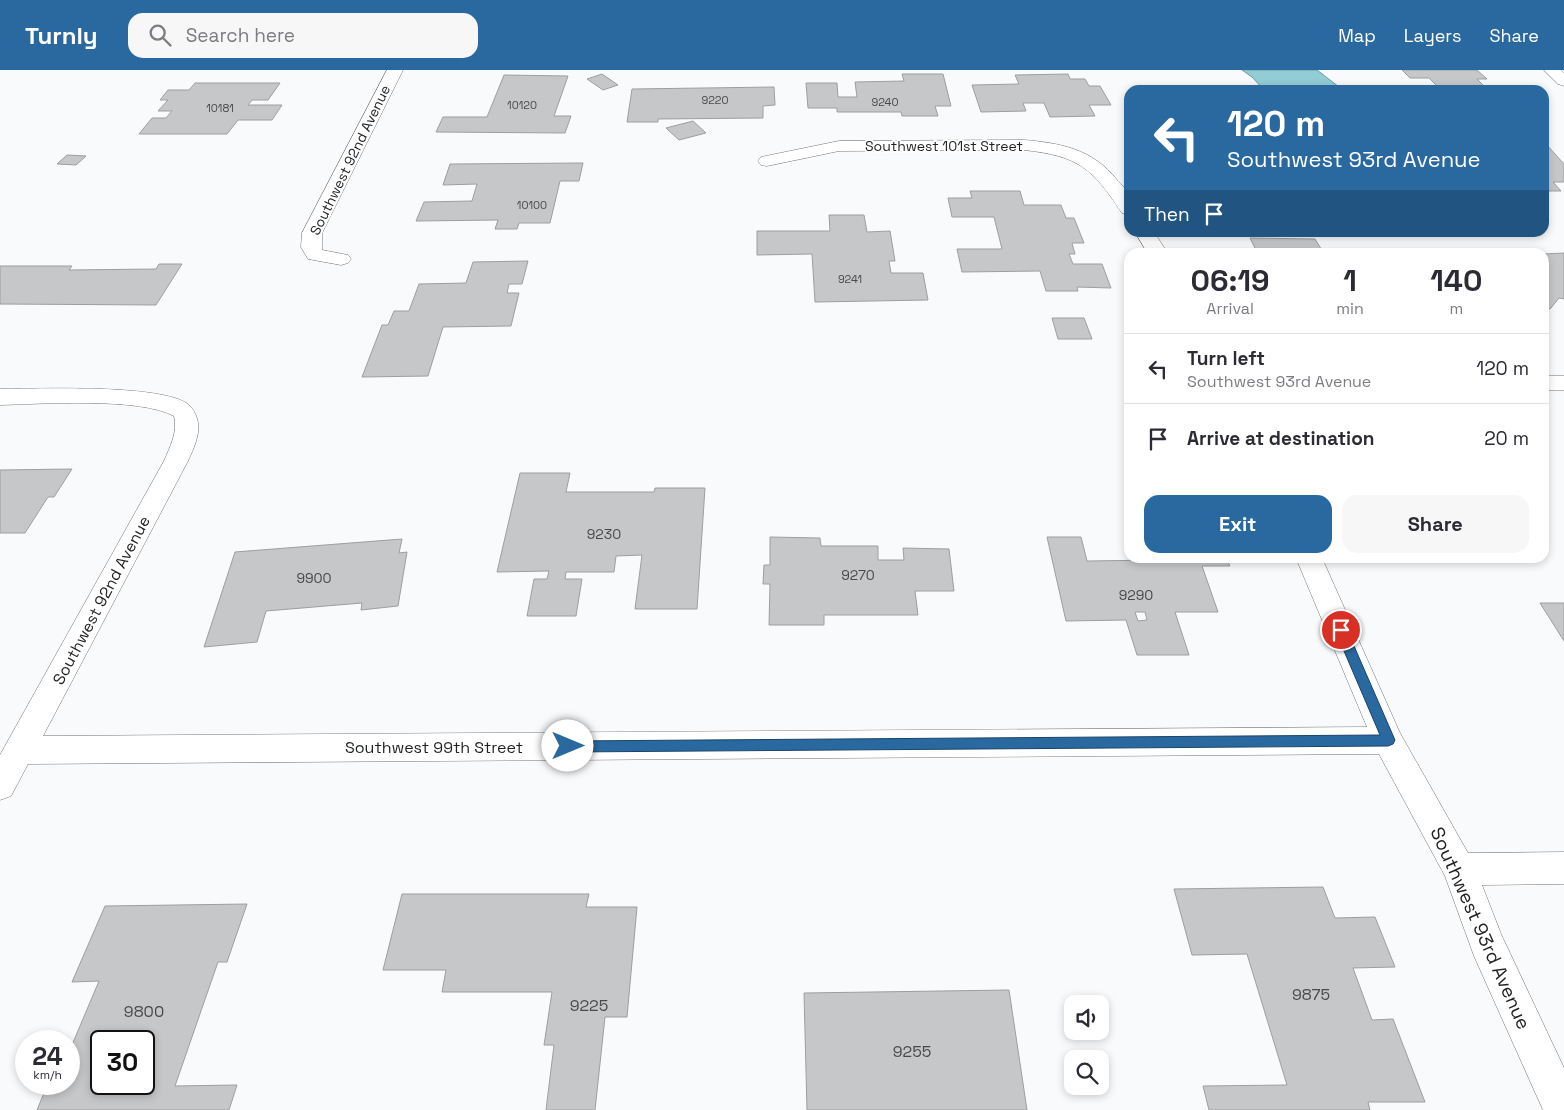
<!DOCTYPE html>
<style>
body{margin:0;font-family:"Space Grotesk",sans-serif;background:#f7f7f7;color:#2b2b33;height:100vh;display:flex;flex-direction:column;font-size:19px;white-space:nowrap}
*{box-sizing:border-box;margin:0}
p{font-size:16px;color:#7c7c81}
.icon{flex:none;width:28px;height:28px;fill:none;stroke:currentColor;stroke-width:2;stroke-linecap:round;stroke-linejoin:round}
.map{position:relative;flex:1;overflow:hidden}
.panel{position:absolute;left:1124px;top:178px;width:425px;height:315px;display:flex;flex-direction:column;background:#fff;border-radius:15px;box-shadow:0 2px 8px #0003}
.panel>*{flex:none}
.guide{position:absolute;left:1124px;top:15px;width:425px;height:152px;border-radius:15px;box-shadow:0 2px 8px #0003;background:#2a69a0;color:#fff;overflow:hidden}
.fabs{position:absolute;left:1064px;top:925px;display:grid;gap:10px}
.fabs a{display:grid;place-items:center;width:45px;height:45px;border-radius:10px;background:#fff;box-shadow:0 2px 8px #0003;font-size:25px}
.speed{position:absolute;left:15px;top:960px;display:flex;gap:10px;font-size:25px;font-weight:700;text-align:center}
.speed>*{display:grid;place-content:center;width:65px;height:65px;border-radius:50%;background:#fff;box-shadow:0 2px 8px #0003;line-height:1}
.speed small{font-size:12px;font-weight:400}
.speed .limit{border:2px solid #111;border-radius:8px;background:#fff;color:#111}
.pin{position:absolute;display:grid;place-items:center;width:42px;height:42px;color:#fff;margin:-21px;border:2px solid #fff;border-radius:50%;box-shadow:0 1px 5px #0007}
.me{position:absolute;width:55px;margin:-28px;rotate:90deg;stroke-linejoin:round;filter:drop-shadow(0 0 4px #0008)}
.turn{display:flex;align-items:center;gap:18px;height:105px;padding:0 20px;font-size:22px}
.turn .icon{width:65px;height:65px;stroke-width:2.5}
.turn b{display:block;font-size:35px;line-height:42px}
.then{display:flex;align-items:center;height:48px;padding:0 20px;background:#0003;gap:10px;font-size:19px}
.eta{display:flex;justify-content:space-evenly;align-items:center;height:85px;text-align:center}
.eta b{font-size:30px;font-weight:700;line-height:35px}
.action{display:flex;gap:10px;margin-top:auto;padding:10px 20px}
.action a{flex:1;height:58px;border-radius:15px;background:#2a69a0;color:#fff;font-size:20px;font-weight:700;line-height:58px;text-align:center}
.action a+a{background:#f7f7f7;color:#2b2b33}
ul{padding:0;list-style:none}
li{display:flex;align-items:center;gap:15px;height:70px;padding:0 20px;border-top:1px solid #e1e1e2}
li div{flex:1}
li b{display:block;font-size:19px}
li em{font-style:normal}
header{display:flex;align-items:center;gap:30px;box-sizing:border-box;height:70px;padding:0 25px;background:#2a69a0;color:#fff}
header strong{font-size:24px}
nav{display:flex;gap:28px;margin-inline-start:auto;font-size:18px}
.search{width:350px;height:45px;background:#f7f7f7;display:flex;align-items:center;gap:12px;box-sizing:border-box;padding:0 18px;border-radius:15px;color:#7c7c81;font-size:19px}
.map>svg:first-child{display:block}
.water{fill:#92cdd6;stroke:#70999f}
.building{fill:#c6c7c9;stroke:#9e9ea1;fill-rule:evenodd}
.lines{fill:none;stroke-linecap:round;stroke-linejoin:round}
.minor-casing{stroke:#727375;stroke-width:1}
.minor{fill:#fff;fill-rule:evenodd}
.route{fill:#2a69a0;stroke:#1b4468}
.labels{text-anchor:middle;stroke-width:4;stroke-linejoin:round;paint-order:stroke}
.far-number-label{font-size:11px;fill:#494a4a}
.far-street-label{font-size:14px;fill:#1f2020;stroke:#fff}
.number-label{font-size:14px;fill:#494a4a}
.street-label{font-size:16px;fill:#1f2020;stroke:#fff}
.near-number-label{font-size:16px;fill:#494a4a}
.near-street-label{font-size:19px;fill:#1f2020;stroke:#fff}
</style>
<header>
<strong>Turnly</strong>
<div class="search"><svg class="icon" aria-label="search" viewBox="0 0 24 24"><circle cx="10" cy="10" r="6"/><path d="M15 15l6 6"/></svg>Search here</div>
<nav><a>Map</a><a>Layers</a><a>Share</a></nav>
</header>
<div class="map">
<svg width="1564" height="1040" viewBox="0 0 1564 1040">
<rect width="100%" height="100%" fill="#f8fafc"/>
<path class="water" d="M1242 0H1317L1343 20H1264L1252 7Z"/>
<g class="building">
<path d="M1402 0H1477L1487 9H1477L1486 18H1501L1503 20H1441L1429 8H1410Z"/>
<path d="M602 4 618 15 603 20 587 9Z"/>
<path d="M902 4H943L951 36H935L938 46H902L901 42H837V38H808L806 13H837L838 27H857L855 12 904 11Z"/>
<path d="M1068 4 1070 9H1085L1089 16H1100L1111 35H1089L1095 46 1050 47 1044 33H1023L1026 41 981 42 972 15 1019 14 1015 5Z"/>
<path d="M504 5 568 6 554 46H571L565 63 436 62 443 47H487Z"/>
<path d="M195 13H280L268 30H252L248 35H282L272 50H238L227 64H139L152 48H166L172 41H158L168 30H160L168 20H189Z"/>
<path d="M774 17 775 35 763 36V48L658 49V52H627L632 19Z"/>
<path d="M693 51 706 63 679 70 666 58Z"/>
<path d="M1544 74H1546L1564 94V112H1553L1561 121H1544Z"/>
<path d="M67 85 86 86 76 95 57 94Z"/>
<path d="M583 93 579 111H560L550 153H519L517 159H495L498 150 416 151 424 132 472 131 477 114 443 115 450 94Z"/>
<path d="M970 121H1020L1024 135H1061L1066 148H1074L1084 173H1072L1075 184H1069L1073 194H1102L1111 218 1077 217 1078 221H1046L1040 201 962 202 957 179H1002L994 147H952L948 128H972Z"/>
<path d="M829 145H864L867 162 890 161 895 191H889L891 203H923L928 230 815 232 812 184 757 185V161H830Z"/>
<path d="M1250 168 1315 169 1323 182H1257Z"/>
<path d="M1564 183V229L1559 228 1550 239 1544 236V184Z"/>
<path d="M528 191 522 214H509L507 223H519L511 256 443 257 428 306 362 307 382 255H388L394 241H409L419 214 466 213 473 192Z"/>
<path d="M159 194H182L156 235 0 234V196H72L69 200 156 199Z"/>
<path d="M1052 248H1084L1092 269H1058Z"/>
<path d="M72 399 54 427H48L25 463H0V400Z"/>
<path d="M520 403H570L566 422H654L655 418H705L697 539H635L642 485 616 486 614 502H566L565 509H582L576 546H527L534 509H547L549 501 497 502Z"/>
<path d="M770 467 820 468 821 476H878V490H904L903 478 949 479 954 521H915L918 545H824V555H769L770 514H763L764 495H770Z"/>
<path d="M1047 467H1081L1087 491 1157 490 1156 488H1226L1230 496H1202L1218 542H1175L1189 585H1137L1126 550 1066 551ZM1135 542H1145L1147 550 1138 551Z"/>
<path d="M402 469 399 483 407 482 398 536 361 540 362 533 266 541 257 572 204 577 235 482Z"/>
<path d="M1540 533H1564V571Z"/>
<path d="M1323 817 1335 848 1375 847 1395 897 1353 898 1372 950 1393 949 1425 1032H1368L1370 1040H1209L1203 1016 1287 1015 1247 884 1192 885 1174 819Z"/>
<path d="M402 824H589L586 837H637L627 947H605L595 1040H546L554 975H544L552 922H442L446 900H383Z"/>
<path d="M247 834 227 892H218L175 1016 237 1015 229 1040H37L44 1023 51 1024 55 1014H69V982L99 911 72 912 105 836ZM101 971H144V1014H101Z"/>
<path d="M1009 920 1027 1040H807L804 923Z"/>
</g>
<g class="lines">
<g class="minor-casing">
<g id="minor">
<path d="M387 0H403L322 163V180L348 185 351 189 348 193 341 195 308 189 301 177 302 163Z"/>
<path d="M1544 0H1561L1564 3V16L1558 14Z"/>
<path d="M1024 70C1060 73 1093 79 1117 110 1121 114 1127 120 1129 125 1130 130 1129 139 1129 145L1122 143C1092 98 1079 86 1024 80L839 81 767 96 761 95 758 91 761 87 839 71Z"/>
<path d="M1135 162H1154L1167 182H1147Z"/>
<rect x="1544" y="306" width="20" height="14"/>
<path d="M0 319C34 319 172 313 191 337 205 355 196 373 188 391L43 666 1367 657 1296 488H1322L1400 663 1468 783 1564 782V814L1482 815 1501 864 1564 998V1040H1543L1474 886 1445 806 1379 684 28 694 11 726 0 730V685L164 391C170 377 178 362 174 346 139 327 42 334 0 335Z"/>
</g>
</g>
<use href="#minor" class="minor"/>
</g>
<path class="route" d="M1341 556 1345 557 1347 560 1395 670 1393 674 1388 676 568 682 564 680 562 676 564 672 568 671 1380 665 1335 560 1336 557Z"/>
<g class="labels">
<g class="far-number-label">
<text x="715" y="34">9220</text>
<text x="885" y="36">9240</text>
<text x="522" y="39">10120</text>
<text x="220" y="42">10181</text>
<text x="532" y="139">10100</text>
<text x="850" y="213">9241</text>
</g>
<g class="far-street-label">
<text x="944" y="81">Southwest 101st Street</text>
<text transform="translate(350 90) rotate(-64)" y="5">Southwest 92nd Avenue</text>
</g>
<g class="number-label">
<text x="604" y="469">9230</text>
<text x="858" y="510">9270</text>
<text x="314" y="513">9900</text>
<text x="1136" y="530">9290</text>
</g>
<g class="street-label">
<text transform="translate(101 530) rotate(-62)" y="6">Southwest 92nd Avenue</text>
<text x="434" y="683">Southwest 99th Street</text>
</g>
<g class="near-number-label">
<text x="1311" y="930">9875</text>
<text x="589" y="941">9225</text>
<text x="144" y="947">9800</text>
<text x="912" y="987">9255</text>
</g>
<g class="near-street-label">
<text transform="translate(1481 858) rotate(66)" y="7">Southwest 93rd Avenue</text>
</g>
</g>
</svg>
<div class="fabs">
<a><svg class="icon" aria-label="sound" viewBox="0 0 24 24"><path d="M4 9h4l5-4v14l-5-4H4zM17 9q2 3 0 6"/></svg></a>
<a><svg class="icon" aria-label="search" viewBox="0 0 24 24"><circle cx="10" cy="10" r="6"/><path d="M15 15l6 6"/></svg></a>
</div>
<div class="speed"><div>24<small>km/h</small></div><div class="limit">30</div></div>
<div class="pin" style="left:1341px;top:560px;background:#d93025"><svg class="icon" aria-label="arrive" viewBox="0 0 24 24"><path d="M6 21V4h12l-3 4 3 4H6"/></svg></div>
<svg class="me" style="left:568px;top:676px" viewBox="-20 -20 40 40"><circle r="19" fill="#fff"/><path d="M0-13L10 11 0 6-10 11z" fill="#2a69a0"/></svg>
<div class="guide">
<div class="turn"><svg class="icon" aria-label="left" viewBox="0 0 24 24"><path d="M17 20v-9H6M10 6l-5 5 5 5"/></svg><div><b>120 m</b>Southwest 93rd Avenue</div></div>
<div class="then">Then<svg class="icon" aria-label="arrive" viewBox="0 0 24 24"><path d="M6 21V4h12l-3 4 3 4H6"/></svg></div>
</div>
<section class="panel">
<div class="eta">
<div><b>06:19</b><p>Arrival</p></div>
<div><b>1</b><p>min</p></div>
<div><b>140</b><p>m</p></div>
</div>
<ul>
<li><svg class="icon" aria-label="left" viewBox="0 0 24 24"><path d="M17 20v-9H6M10 6l-5 5 5 5"/></svg><div><b>Turn left</b><p>Southwest 93rd Avenue</p></div><em>120 m</em></li>
<li><svg class="icon" aria-label="arrive" viewBox="0 0 24 24"><path d="M6 21V4h12l-3 4 3 4H6"/></svg><div><b>Arrive at destination</b></div><em>20 m</em></li>
</ul>
<div class="action"><a>Exit</a><a>Share</a></div>
</section>
</div>
